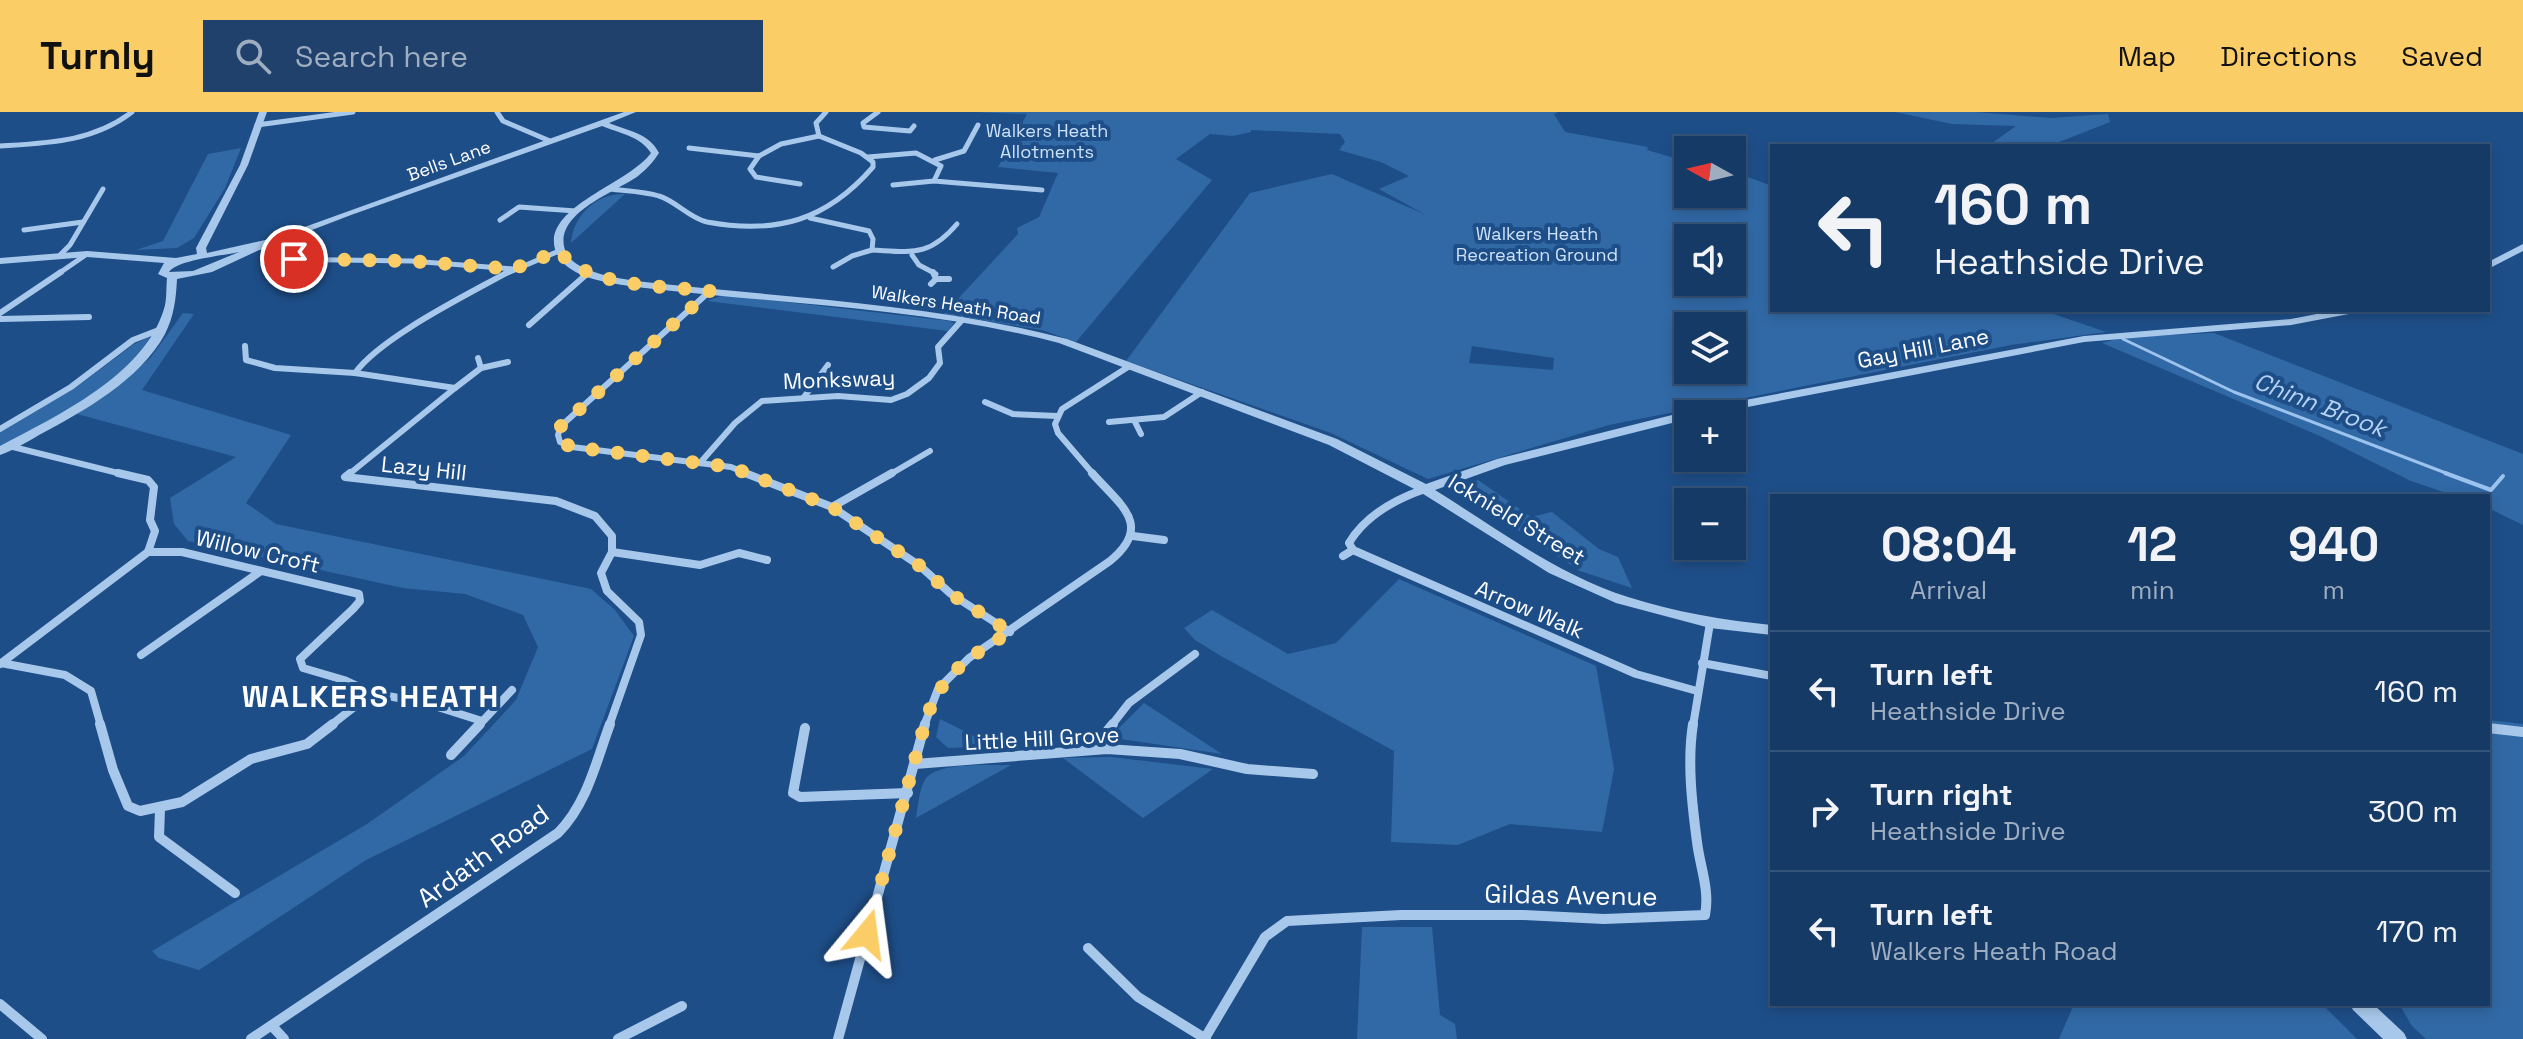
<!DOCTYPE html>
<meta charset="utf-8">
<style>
body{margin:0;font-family:"Space Grotesk",sans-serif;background:#1f416c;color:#f1f3f6;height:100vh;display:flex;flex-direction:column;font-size:30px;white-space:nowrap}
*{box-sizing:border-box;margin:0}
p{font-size:26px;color:#9eadbf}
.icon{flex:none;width:44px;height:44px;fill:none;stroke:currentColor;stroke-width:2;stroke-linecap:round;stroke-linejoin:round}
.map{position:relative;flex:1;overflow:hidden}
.panel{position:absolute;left:1770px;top:382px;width:720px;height:512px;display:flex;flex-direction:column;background:#163a66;border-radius:0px;box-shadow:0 4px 12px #0003,0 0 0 2px #35547a}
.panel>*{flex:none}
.banner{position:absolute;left:1770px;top:32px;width:720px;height:168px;border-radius:0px;box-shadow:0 4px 12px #0003,0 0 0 2px #35547a;background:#163a66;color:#f1f3f6;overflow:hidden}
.needle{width:52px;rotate:278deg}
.buttons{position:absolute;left:1674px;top:24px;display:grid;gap:16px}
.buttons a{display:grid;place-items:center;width:72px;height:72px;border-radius:0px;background:#163a66;box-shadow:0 4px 12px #0003,0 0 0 2px #35547a;font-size:40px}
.pin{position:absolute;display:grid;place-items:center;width:68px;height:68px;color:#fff;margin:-34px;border:4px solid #fff;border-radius:50%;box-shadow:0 2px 8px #0007}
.me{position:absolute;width:88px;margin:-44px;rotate:16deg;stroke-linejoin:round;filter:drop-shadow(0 0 6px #0008)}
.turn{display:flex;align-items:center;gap:28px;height:168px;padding:0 32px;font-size:36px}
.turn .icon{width:104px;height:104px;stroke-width:2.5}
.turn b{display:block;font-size:56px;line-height:68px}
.eta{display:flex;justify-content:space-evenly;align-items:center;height:136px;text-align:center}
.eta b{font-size:48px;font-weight:600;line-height:56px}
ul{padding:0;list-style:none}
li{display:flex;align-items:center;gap:24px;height:120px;padding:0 32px;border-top:2px solid #35547a}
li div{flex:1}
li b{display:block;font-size:30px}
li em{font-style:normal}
header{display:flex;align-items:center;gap:48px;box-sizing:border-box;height:112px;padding:0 40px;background:#facd67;color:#111}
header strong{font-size:38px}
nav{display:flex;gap:44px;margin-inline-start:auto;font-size:28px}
.search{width:560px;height:72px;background:#1f416c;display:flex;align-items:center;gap:20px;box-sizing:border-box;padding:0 28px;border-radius:0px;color:#9eadbf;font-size:30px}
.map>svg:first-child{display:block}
.green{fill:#3169a6;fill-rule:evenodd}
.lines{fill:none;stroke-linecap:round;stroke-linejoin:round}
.stream-far1{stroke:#9bc3ed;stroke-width:3}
.stream{stroke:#9bc3ed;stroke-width:4}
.minor-far3{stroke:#a8c8eb;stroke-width:5}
.minor-far2{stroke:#a8c8eb;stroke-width:6}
.minor-far1{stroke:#a8c8eb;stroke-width:8}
.minor{stroke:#a8c8eb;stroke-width:10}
.tertiary{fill:#a8c8eb;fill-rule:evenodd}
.route{stroke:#facd67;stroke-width:14;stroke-dasharray:0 25.2}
.labels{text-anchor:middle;stroke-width:8;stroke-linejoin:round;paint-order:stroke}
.far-park-label{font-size:18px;fill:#cde1f8;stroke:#1e4e88}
.far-street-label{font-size:18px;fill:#fff;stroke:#1e4e88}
.street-label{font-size:22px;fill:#fff;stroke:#1e4e88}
.water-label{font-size:24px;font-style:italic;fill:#b4d2f3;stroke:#1e4e88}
.near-street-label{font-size:26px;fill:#fff;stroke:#1e4e88}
.district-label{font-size:30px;font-weight:bold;letter-spacing:2px;fill:#fff;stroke:#1e4e88}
</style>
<header>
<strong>Turnly</strong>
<div class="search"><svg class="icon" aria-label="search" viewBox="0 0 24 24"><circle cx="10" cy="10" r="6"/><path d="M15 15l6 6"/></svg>Search here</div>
<nav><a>Map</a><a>Directions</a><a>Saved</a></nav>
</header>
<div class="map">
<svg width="2523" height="927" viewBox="0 0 2523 927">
<rect width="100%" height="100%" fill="#1e4e88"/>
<g class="green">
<path d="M973 0H1558L1554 2 1565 20 1648 35 1647 38 1688 50V82H1732V59L1772 74V198H2042L2106 220 2011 233 1609 313 1428 367 1331 321 1126 249 1250 81 1332 62 1424 102 1379 77 1409 64 1381 50 1339 38 1345 30 1340 22 1251 18V20L1233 24 1210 22 1176 47 1212 68 1076 230 1042 218 944 202 1018 122 1017 116 1039 105 1058 61 998 55 1027 2ZM1688 126H1732V170H1688ZM1688 214H1732V258H1688ZM1472 234 1554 246 1553 258 1469 251Z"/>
<path d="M1895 0H1975L2051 6 2108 2 2110 10 2049 34H1988L2016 14 1952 12Z"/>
<path d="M241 36 225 76 194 126 177 136 136 138 163 129 208 42Z"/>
<path d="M625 82 571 131C573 103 597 81 625 82Z"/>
<path d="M724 183 950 209 954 211 948 219 707 189Z"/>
<path d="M183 201 194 202 142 278 291 323 246 391 276 412 591 477 615 498 634 524 592 637 366 748 199 858 159 846 152 839 367 712 464 644 516 588 538 535 523 503 465 482 403 476 188 429 174 412 170 386 236 345 77 302 121 271 151 245Z"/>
<path d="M2214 221 2523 342V413L2488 396V384H2455L2411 369 2320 324 2102 231 2123 225Z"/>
<path d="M151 224C118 276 53 306 0 335V319L78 274 134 232Z"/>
<path d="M1478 368 1531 405 1552 400 1599 437 1618 445 1632 476 1580 459 1457 378Z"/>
<path d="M1399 467 1596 554 1614 657 1602 720 1510 712 1458 733 1391 730 1394 639 1221 544 1195 528 1184 516 1212 498 1288 542 1336 531Z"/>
<path d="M1144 591 1222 642 1114 626 1116 619Z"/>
<path d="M940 607 994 634 948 636 936 625Z"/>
<path d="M2488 608 2523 612V927H2426L2412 914 2399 892H2488Z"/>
<path d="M1111 645 1213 657 1143 706 1063 646Z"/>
<path d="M1011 653 916 706C918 695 919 677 925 668 936 649 991 654 1011 653Z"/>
<path d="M1362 815H1432L1440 903 1455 912 1457 927H1357Z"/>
<path d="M2074 892H2322L2357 927H2059Z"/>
</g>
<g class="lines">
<path class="stream-far1" d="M2123 227 2234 280 2451 363"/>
<path class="stream" d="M2445 361 2491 378 2503 364"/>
<g class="minor-far3">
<path d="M497 0 503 9 550 29"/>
<path d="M878 0 863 11 864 15 910 19 914 14"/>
<path d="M257 13 353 0"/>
<path d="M0 34C48 31 93 30 132 0"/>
<path d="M689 36 759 44 781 32 819 24"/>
<path d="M759 44 750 57 756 65 800 72"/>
<path d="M868 45 916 41 941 54 934 69 1042 78"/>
<path d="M935 48 964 39 978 13"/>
<path d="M893 73 934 69"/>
<path d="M610 77C626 79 644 79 659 84 676 89 689 106 707 110 777 123 827 108 873 55V50L861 41 819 24 816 11 826 0"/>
<path d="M810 106 869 119 873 127 872 138C912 140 929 145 957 112"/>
<path d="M500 108 519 95 576 99"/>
<path d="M24 118 83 110"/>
<path d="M60 143 70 133 103 77"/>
<path d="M912 143 919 153 936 162"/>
<path d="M267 147 411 149 513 157"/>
<path d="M833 155 852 144 872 138"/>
<path d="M58 162 87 142"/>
<path d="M505 162 559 139"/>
</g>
<g class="minor-far2">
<path d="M936 167H949"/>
<path d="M931 172 936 167 933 160"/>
<path d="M710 179 561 314 558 323 560 330 572 335 731 355 750 363"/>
<path d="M0 201 61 160"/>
<path d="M0 207 89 205"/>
<path d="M529 213 588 161"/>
<path d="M245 234 246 248 275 256 355 261 455 276 348 363"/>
<path d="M478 246 481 256 508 250"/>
<path d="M355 261C381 225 467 183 508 160"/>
<path d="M455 276 481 256"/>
<path d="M804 285 828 253"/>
<path d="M985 290 1013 302 1057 304"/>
<path d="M1109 310 1164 305 1202 280"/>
<path d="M1135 310 1141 322"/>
<path d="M0 317 71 275 133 228 164 216"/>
<path d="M9 334 126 363"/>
<path d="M700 351 735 311 762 289 838 284 891 288 907 282 929 266 940 251 938 235 962 208"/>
<path d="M889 363 930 339"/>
<path d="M1094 363 1058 321 1055 312 1062 297 1128 255"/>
</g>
<g class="minor-far1">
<path d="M350 361 345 365 556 389 595 404 612 424V440L601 461 607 479 639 510 641 523 609 614"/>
<path d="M745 361 832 395 920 454 951 482 1010 520"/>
<path d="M832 395 892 361"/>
<path d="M1133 424 1164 428"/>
<path d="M1353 438 1636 562 1697 579"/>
<path d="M148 440H182L359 482 360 489 353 497 300 547 303 556 344 568 372 581 425 591 482 609"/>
<path d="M612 440 700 453 739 441 767 448"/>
<path d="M1343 444 1353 438 1349 431C1365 404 1396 387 1425 377"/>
<path d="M141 543 261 459"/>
<path d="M1 551 65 563 91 579 101 614"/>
<path d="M1702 551 1772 564"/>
<path d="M0 552 148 440 155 419 150 408 154 375 148 368 118 361"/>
<path d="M330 614 372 581"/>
<path d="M478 614 512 578"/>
<path d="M924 614 938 577 969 546 1110 449C1154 413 1120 393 1092 361"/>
<path d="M1111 614 1129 591 1195 542"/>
<path d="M1693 614 1710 511"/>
</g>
<g class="minor">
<path d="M100 612 113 658 128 694 140 699 182 690 251 647 307 632 333 612"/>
<path d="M805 616 793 681 800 685 908 681"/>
<path d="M2488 616 2523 620"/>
<path d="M1107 637 1108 618 1113 612"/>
<path d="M451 643 480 612"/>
<path d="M915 652 1107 637 1180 642 1247 657 1313 662"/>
<path d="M160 697 159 725 235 781"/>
<path d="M1088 836 1138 885 1206 927"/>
<path d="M0 892 42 927"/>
<path d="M272 914 284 927"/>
<path d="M1205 926 1265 825 1287 809 1401 803H1523L1604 807 1705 803C1710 778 1700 755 1697 730 1692 692 1687 650 1693 612"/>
<path d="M251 927 558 721C587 692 596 650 610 612"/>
<path d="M618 927 682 894"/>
<path d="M838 927 925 612"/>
</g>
<g class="tertiary">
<path d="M259 0H267L248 53 206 136 207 141 274 126 624 0H636L609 11C628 19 649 21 659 41 653 50 647 57 638 64 616 80 553 101 565 138 572 160 617 166 636 169 781 186 926 190 1067 227L1337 327 1426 372 1497 347 1692 298 2084 224 2291 207 2337 198H2359L2354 201 2291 213 2084 230 1711 302H1688V307L1505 353 1435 378C1496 416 1558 463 1628 485 1675 500 1723 508 1772 513V523L1710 516 1616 491 1549 461 1420 380 1329 333 1059 231C921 195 778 192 636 175 611 171 564 167 555 137 543 95 630 71 651 41 640 24 619 21 602 14L351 103 257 139 212 160 177 167C176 187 174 204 165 222 140 268 84 299 39 323 27 330 14 338 0 343V334C57 304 144 263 164 197 167 188 166 176 167 166L158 162 164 151 87 145 0 152V146L87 139 176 146 197 142 196 136 240 53ZM239 140 193 159 169 160C177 148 221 144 239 140Z"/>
<path d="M2523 132V139L2488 157V150Z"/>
<path d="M2350 892H2373L2404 921 2407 927H2383L2353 898Z"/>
</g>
</g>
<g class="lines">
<path class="route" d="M294 147 411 149 513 157 559 139C587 176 667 174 710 179L561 314 558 323 560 330 572 335 731 355 832 395 920 454 951 482 1010 520C969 546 945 558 927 604L867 822"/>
</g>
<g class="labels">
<g class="far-park-label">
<text x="1047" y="25">Walkers Heath<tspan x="1047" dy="21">Allotments</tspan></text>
<text x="1537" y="128">Walkers Heath<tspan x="1537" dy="21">Recreation Ground</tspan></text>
</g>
<g class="far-street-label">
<text transform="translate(449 49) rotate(-20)" y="6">Bells Lane</text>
<text transform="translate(956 193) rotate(9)" y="6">Walkers Heath Road</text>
</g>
<g class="street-label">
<text transform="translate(1923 236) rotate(-11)" y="8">Gay Hill Lane</text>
<text transform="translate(839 267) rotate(-2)" y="8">Monksway</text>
<text transform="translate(424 356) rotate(6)" y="8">Lazy Hill</text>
<text transform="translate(1517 407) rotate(31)" y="8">Icknield Street</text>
<text transform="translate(258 439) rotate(13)" y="8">Willow Croft</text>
<text transform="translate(1530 497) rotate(23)" y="8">Arrow Walk</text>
<text transform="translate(1042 626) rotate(-3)" y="8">Little Hill Grove</text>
</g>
<g class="water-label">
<text transform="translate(2320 293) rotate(21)" y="8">Chinn Brook</text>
</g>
<g class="near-street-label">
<text transform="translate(483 744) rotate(-36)" y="9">Ardath Road</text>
<text transform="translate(1571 783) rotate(1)" y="9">Gildas Avenue</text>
</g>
<g class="district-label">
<text x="371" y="595">WALKERS HEATH</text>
</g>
</g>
</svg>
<div class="buttons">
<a><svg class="needle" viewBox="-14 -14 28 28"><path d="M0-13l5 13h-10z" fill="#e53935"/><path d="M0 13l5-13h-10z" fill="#9eadbf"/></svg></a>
<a><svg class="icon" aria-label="sound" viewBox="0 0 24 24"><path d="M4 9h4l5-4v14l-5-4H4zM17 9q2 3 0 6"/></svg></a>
<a><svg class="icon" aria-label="layers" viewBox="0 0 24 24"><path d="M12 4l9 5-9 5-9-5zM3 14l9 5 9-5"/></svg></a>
<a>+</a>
<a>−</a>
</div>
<div class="pin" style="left:294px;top:147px;background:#d93025"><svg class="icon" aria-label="arrive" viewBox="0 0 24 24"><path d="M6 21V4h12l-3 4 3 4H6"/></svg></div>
<svg class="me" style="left:867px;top:822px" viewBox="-20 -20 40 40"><path d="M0-17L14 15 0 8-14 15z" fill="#facd67" stroke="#fff" stroke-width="4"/></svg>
<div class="banner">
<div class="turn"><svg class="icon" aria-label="left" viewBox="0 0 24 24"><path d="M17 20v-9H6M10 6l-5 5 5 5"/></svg><div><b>160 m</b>Heathside Drive</div></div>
</div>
<section class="panel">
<div class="eta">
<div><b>08:04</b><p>Arrival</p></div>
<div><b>12</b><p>min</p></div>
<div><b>940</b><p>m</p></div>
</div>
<ul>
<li><svg class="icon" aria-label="left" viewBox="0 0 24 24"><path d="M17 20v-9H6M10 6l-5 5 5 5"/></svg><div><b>Turn left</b><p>Heathside Drive</p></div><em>160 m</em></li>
<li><svg class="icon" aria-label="right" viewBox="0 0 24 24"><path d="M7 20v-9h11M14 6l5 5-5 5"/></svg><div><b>Turn right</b><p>Heathside Drive</p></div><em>300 m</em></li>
<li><svg class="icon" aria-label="left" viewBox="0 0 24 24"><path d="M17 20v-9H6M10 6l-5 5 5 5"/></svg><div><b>Turn left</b><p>Walkers Heath Road</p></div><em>170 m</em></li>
</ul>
</section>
</div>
